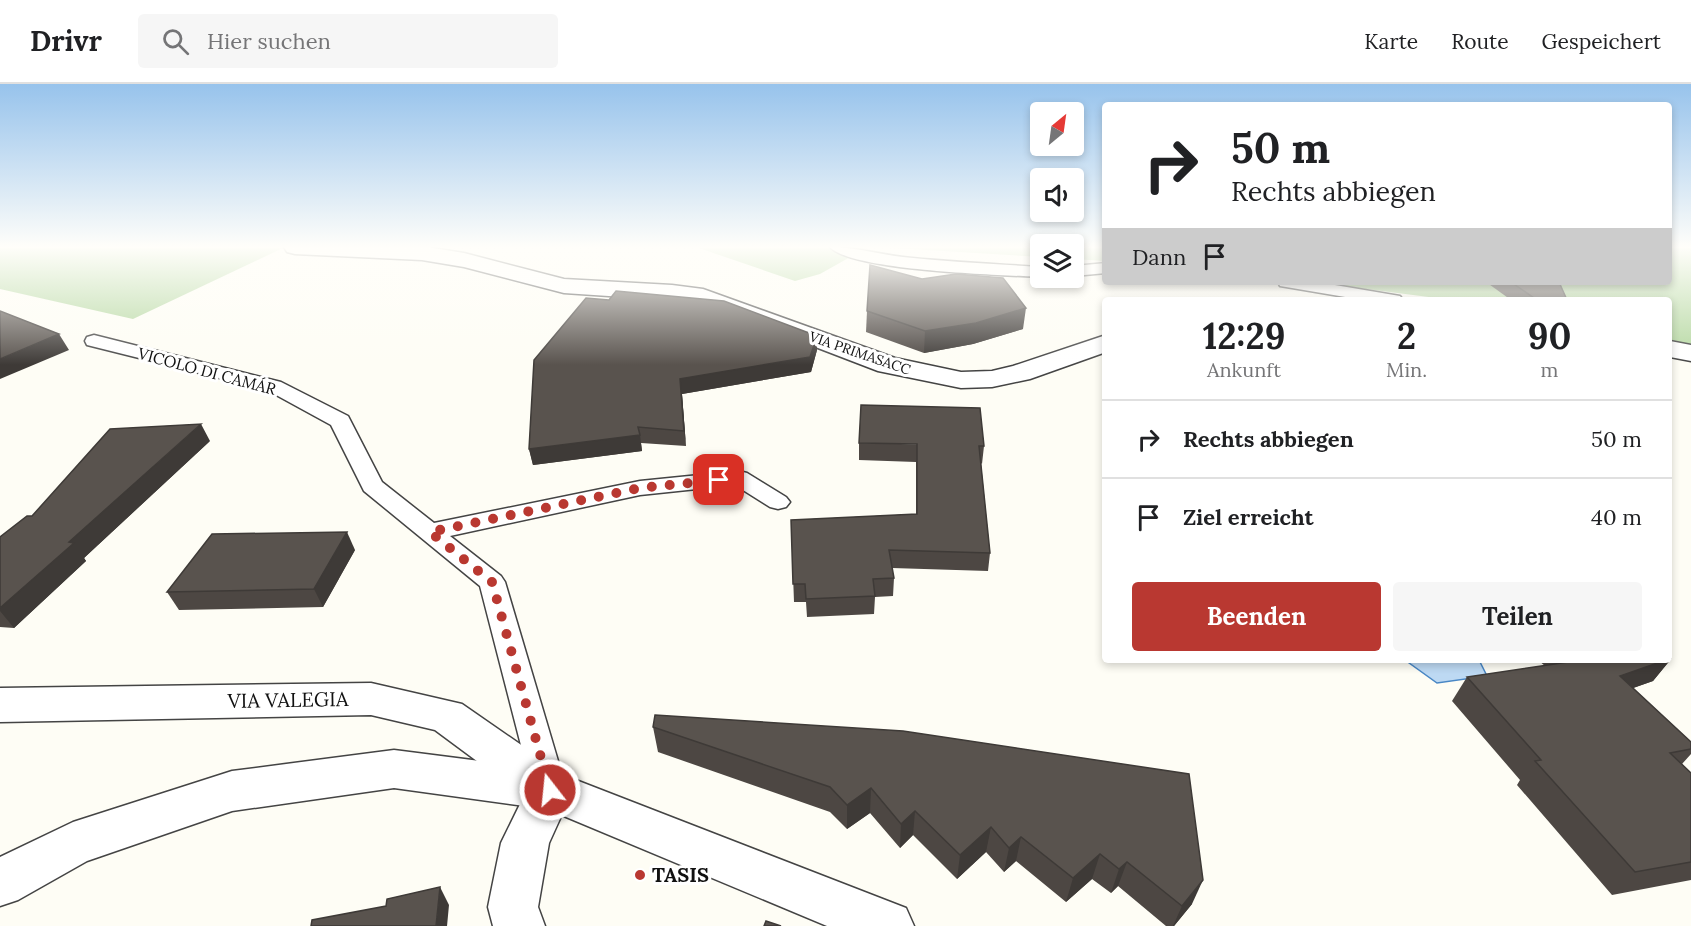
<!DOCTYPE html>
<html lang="de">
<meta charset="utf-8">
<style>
body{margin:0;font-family:Lora,serif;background:#f6f6f6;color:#202124;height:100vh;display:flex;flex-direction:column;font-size:22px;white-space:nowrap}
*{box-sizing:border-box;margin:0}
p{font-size:20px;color:#757577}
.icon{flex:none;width:33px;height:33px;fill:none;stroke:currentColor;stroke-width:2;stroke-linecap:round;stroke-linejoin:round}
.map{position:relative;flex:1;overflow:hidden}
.details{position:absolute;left:1102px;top:213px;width:570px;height:366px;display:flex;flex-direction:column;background:#fff;border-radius:6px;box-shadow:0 3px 9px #0003}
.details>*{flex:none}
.hud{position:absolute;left:1102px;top:18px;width:570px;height:183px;border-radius:6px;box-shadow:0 3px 9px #0003;background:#fff;color:#202124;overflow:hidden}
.needle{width:39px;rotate:29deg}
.buttons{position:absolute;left:1030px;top:18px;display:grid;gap:12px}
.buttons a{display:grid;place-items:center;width:54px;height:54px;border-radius:6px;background:#fff;box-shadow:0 3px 9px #0003;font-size:30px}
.pin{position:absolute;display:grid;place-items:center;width:51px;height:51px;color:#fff;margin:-26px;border-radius:12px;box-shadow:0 3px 9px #0006}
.me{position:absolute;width:66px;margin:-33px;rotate:344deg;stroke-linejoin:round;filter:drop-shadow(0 0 4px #0008)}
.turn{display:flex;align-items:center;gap:21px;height:126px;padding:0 30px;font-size:27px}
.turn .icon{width:78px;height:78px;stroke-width:2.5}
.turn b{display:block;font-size:42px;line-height:51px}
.then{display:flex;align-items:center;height:57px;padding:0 30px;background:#0003;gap:12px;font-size:22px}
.eta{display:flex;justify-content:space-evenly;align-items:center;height:102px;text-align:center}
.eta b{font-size:36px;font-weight:700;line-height:42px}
.action{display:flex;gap:12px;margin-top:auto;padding:12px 30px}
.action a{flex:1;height:69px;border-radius:6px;background:#b93831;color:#fff;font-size:24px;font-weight:700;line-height:69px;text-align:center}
.action a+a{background:#f6f6f6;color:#202124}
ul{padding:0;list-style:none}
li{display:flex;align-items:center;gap:18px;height:78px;padding:0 30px;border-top:2px solid #e0e0e0}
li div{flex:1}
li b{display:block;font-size:22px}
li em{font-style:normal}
header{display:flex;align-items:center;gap:36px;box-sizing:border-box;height:84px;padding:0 30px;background:#fff;border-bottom:2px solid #e0e0e0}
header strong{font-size:28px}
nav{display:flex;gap:33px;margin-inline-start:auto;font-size:21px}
.search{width:420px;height:54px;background:#f6f6f6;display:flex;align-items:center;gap:15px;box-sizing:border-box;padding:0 21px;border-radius:6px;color:#757577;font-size:22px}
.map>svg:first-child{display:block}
.forest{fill:#b4d7a0}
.water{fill:#bdd9f3;stroke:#4987c5;stroke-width:1.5}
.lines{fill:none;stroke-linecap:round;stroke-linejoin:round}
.service-casing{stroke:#444;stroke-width:3}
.minor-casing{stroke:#444;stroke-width:3}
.tertiary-casing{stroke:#444;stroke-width:3}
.service{fill:#fff;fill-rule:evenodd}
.minor{fill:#fff;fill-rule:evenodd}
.tertiary{fill:#fff;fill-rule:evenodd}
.wall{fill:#4d4743}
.shaded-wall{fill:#3e3a37}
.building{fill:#59534e;stroke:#3e3a37;stroke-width:1.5}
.route{stroke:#b93831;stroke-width:10;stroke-dasharray:0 18}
.poi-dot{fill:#b93831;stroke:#fff;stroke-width:2}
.labels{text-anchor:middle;stroke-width:6;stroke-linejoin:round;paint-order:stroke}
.far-street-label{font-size:14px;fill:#111;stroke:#fff}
.street-label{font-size:16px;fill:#111;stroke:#fff}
.near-street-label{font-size:20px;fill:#111;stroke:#fff}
.near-poi-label{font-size:20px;font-weight:bold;fill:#111;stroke:#fff;text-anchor:start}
</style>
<header>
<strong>Drivr</strong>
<div class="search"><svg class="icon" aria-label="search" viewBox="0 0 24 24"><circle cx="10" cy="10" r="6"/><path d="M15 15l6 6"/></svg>Hier suchen</div>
<nav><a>Karte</a><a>Route</a><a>Gespeichert</a></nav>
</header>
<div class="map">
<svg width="1691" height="842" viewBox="0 0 1691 842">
<rect width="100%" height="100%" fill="#fefdf5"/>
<g class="forest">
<path d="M0 163H285L133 235 0 205Z"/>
<path d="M696 163H868L820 190 795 197Z"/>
<path d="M876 163H1041V173Z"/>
<path d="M1074 163H1105V177L1074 175Z"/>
<path d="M1670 163H1691V269L1670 265V216H1545L1540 213 1452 216 1312 198H1670Z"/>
</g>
<path class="water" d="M1405 576H1479L1487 592 1437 599Z"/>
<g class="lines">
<g class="service-casing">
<g id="service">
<path d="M830 163C855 163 878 170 903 173 949 178 995 180 1041 183V193C1004 191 851 187 830 163Z"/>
<path d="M1106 179V189L1074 192V182Z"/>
<path d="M1278 198H1317L1394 211 1400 212 1403 216H1363L1286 203 1280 202Z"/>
<path d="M94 251 281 298 348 332 382 398 434 439 640 397 739 387 747 389 786 413 790 418 786 423 778 425 770 423 735 401 640 411 450 452 501 492 505 498 566 704 561 714 549 718 537 714 532 704 480 502 364 407 331 341 267 306 87 261 85 257 87 253Z"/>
</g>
</g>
<g class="minor-casing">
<g id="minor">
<path d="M284 163H427L464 169 564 195 672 201 703 205 895 274 961 288 992 287 1013 282 1106 251V268L1030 295 992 303 961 304 878 287 698 218 564 209 464 183 422 176 295 170 287 168Z"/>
<path d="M1670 257 1691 261V277L1670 273Z"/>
<path d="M371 599 462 620 566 692 573 706 549 759 538 823 545 842H493L488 823 501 759 524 712 435 646 371 631 0 638V604Z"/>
</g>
</g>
<g class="tertiary-casing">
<path id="tertiary" d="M394 666 550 686 906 824 914 842H827L547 725 394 704 232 727 87 777 18 816 0 822V773L73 738 232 687Z"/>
</g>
<use href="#service" class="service"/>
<use href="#minor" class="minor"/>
<use href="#tertiary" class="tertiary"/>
</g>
<g class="wall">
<path d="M1486 198H1559L1567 216H1511Z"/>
<path d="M609 216 817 266 811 288 682 310 686 362 641 359 642 367 533 381 529 365Z"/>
<path d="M867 227 1023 245 973 260 924 269 866 248Z"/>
<path d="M210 357 84 474 86 477 14 544 0 543V453L32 432Z"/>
<path d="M859 359 984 362 982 380 981 379 990 469 988 487 892 484 894 494 893 512 875 513 874 530 807 533 806 518H794L791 436 916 430V378L859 376Z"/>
<path d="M355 466 323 523 179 526 167 508Z"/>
<path d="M1538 576H1670L1653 597 1633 604 1691 658V670L1682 680 1691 689V796L1612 811 1517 701 1520 696 1452 617 1467 593 1545 582Z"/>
<path d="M653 643 1189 690 1192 820 1174 842H1166L1118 802 1111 809 1092 795 1066 818 1016 777 1004 788 986 768 957 795 913 751 900 764 870 729 847 745 830 728 658 668Z"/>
</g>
<g class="shaded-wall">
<path d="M1026 224 1023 245 973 260 924 269 925 247Z"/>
<path d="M59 250 69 266 0 295V275Z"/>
<path d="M817 252V266L811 288 682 310 686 362 684 347 680 295Z"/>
<path d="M201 340 210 357 84 474 86 477 14 544 0 527V524L69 458Z"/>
<path d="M640 351 642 367 533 381 529 365Z"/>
<path d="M347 448 355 466 323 523 314 505Z"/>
<path d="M1672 574 1653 597 1602 615 1620 592 1666 576H1670V575Z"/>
<path d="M871 704 870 729 847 745V721Z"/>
<path d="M915 727 913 751 900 764 901 740Z"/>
<path d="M991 743 986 768 957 795 960 771Z"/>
<path d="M1021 753 1016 777 1004 788 1009 764Z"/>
<path d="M1100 770 1092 795 1066 818 1073 794Z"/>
<path d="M1127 778 1118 802 1111 809 1119 785Z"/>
<path d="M1203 796 1192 820 1174 842H1173L1182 822Z"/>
<path d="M440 803 449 821 447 842H436Z"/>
</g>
<g class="building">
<path d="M870 181 922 195 956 190 1003 194 1026 224 976 239 925 247 867 227Z"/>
<path d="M1511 198H1559L1567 216H1537Z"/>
<path d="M616 207 724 217 817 252 810 273 680 295 684 347 638 343 640 351 529 365 534 276 586 214 609 216Z"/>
<path d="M0 227 59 250 0 275Z"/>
<path d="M861 321 980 324 984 362H979L990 469 889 466 894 494 873 495 875 512 806 515 805 500H793L791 436 917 430V360L859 359Z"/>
<path d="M201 340 69 458 74 459 0 524V453L27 432H32L110 345Z"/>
<path d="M347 448 314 505 167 508 212 450Z"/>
<path d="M1582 576H1666L1620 592 1691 658V665L1670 669 1691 689V778L1635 788 1535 677 1541 676 1467 593Z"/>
<path d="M655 631 903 647 1189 690 1203 796 1182 822 1127 778 1119 785 1100 770 1073 794 1021 753 1009 764 991 743 960 771 915 727 901 740 871 704 847 721 830 703 653 643Z"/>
<path d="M440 803 436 842H311L312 836 386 822 387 815Z"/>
<path d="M766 837 781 842H764Z"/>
</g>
<linearGradient id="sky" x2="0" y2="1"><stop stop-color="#97c3ec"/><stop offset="0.58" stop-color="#fffefa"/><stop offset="1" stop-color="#fffefa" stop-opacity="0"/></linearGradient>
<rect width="1691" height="281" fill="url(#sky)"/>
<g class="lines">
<path class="route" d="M550 706 492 498 430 448 640 404 719 396"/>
</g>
<circle class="poi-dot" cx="640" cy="791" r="6"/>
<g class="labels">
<g class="far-street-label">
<text transform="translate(860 269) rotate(19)" y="5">VIA PRIMASACC</text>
</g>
<g class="street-label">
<text transform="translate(207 287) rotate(15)" y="6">VICOLO DI CAMÁR</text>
</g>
<g class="near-street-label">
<text transform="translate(288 616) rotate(-1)" y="7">VIA VALEGIA</text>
</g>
<g class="near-poi-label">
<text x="652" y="798">TASIS</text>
</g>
</g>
</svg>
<div class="buttons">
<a><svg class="needle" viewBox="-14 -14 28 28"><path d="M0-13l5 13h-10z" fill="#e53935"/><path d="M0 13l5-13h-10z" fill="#757577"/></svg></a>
<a><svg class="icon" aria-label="sound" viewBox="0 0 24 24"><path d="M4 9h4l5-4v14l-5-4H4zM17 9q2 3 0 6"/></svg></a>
<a><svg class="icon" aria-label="layers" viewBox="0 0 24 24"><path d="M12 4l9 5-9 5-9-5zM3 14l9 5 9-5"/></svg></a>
</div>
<div class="pin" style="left:719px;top:396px;background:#d93025"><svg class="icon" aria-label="arrive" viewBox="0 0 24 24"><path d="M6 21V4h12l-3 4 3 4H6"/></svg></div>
<svg class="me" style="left:550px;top:706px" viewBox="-20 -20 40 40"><circle r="17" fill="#b93831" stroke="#fff" stroke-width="3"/><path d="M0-11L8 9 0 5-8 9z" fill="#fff"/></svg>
<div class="hud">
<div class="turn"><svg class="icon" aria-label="right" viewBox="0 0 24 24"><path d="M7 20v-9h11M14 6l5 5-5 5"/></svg><div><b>50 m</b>Rechts abbiegen</div></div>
<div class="then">Dann<svg class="icon" aria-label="arrive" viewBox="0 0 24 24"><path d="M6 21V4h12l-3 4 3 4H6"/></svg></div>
</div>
<section class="details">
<div class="eta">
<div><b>12:29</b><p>Ankunft</p></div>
<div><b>2</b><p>Min.</p></div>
<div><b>90</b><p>m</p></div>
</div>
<ul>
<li><svg class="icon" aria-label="right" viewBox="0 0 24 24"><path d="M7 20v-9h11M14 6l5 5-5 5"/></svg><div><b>Rechts abbiegen</b></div><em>50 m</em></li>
<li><svg class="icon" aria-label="arrive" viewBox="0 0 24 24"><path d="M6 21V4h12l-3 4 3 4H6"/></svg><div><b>Ziel erreicht</b></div><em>40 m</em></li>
</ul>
<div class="action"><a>Beenden</a><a>Teilen</a></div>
</section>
</div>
